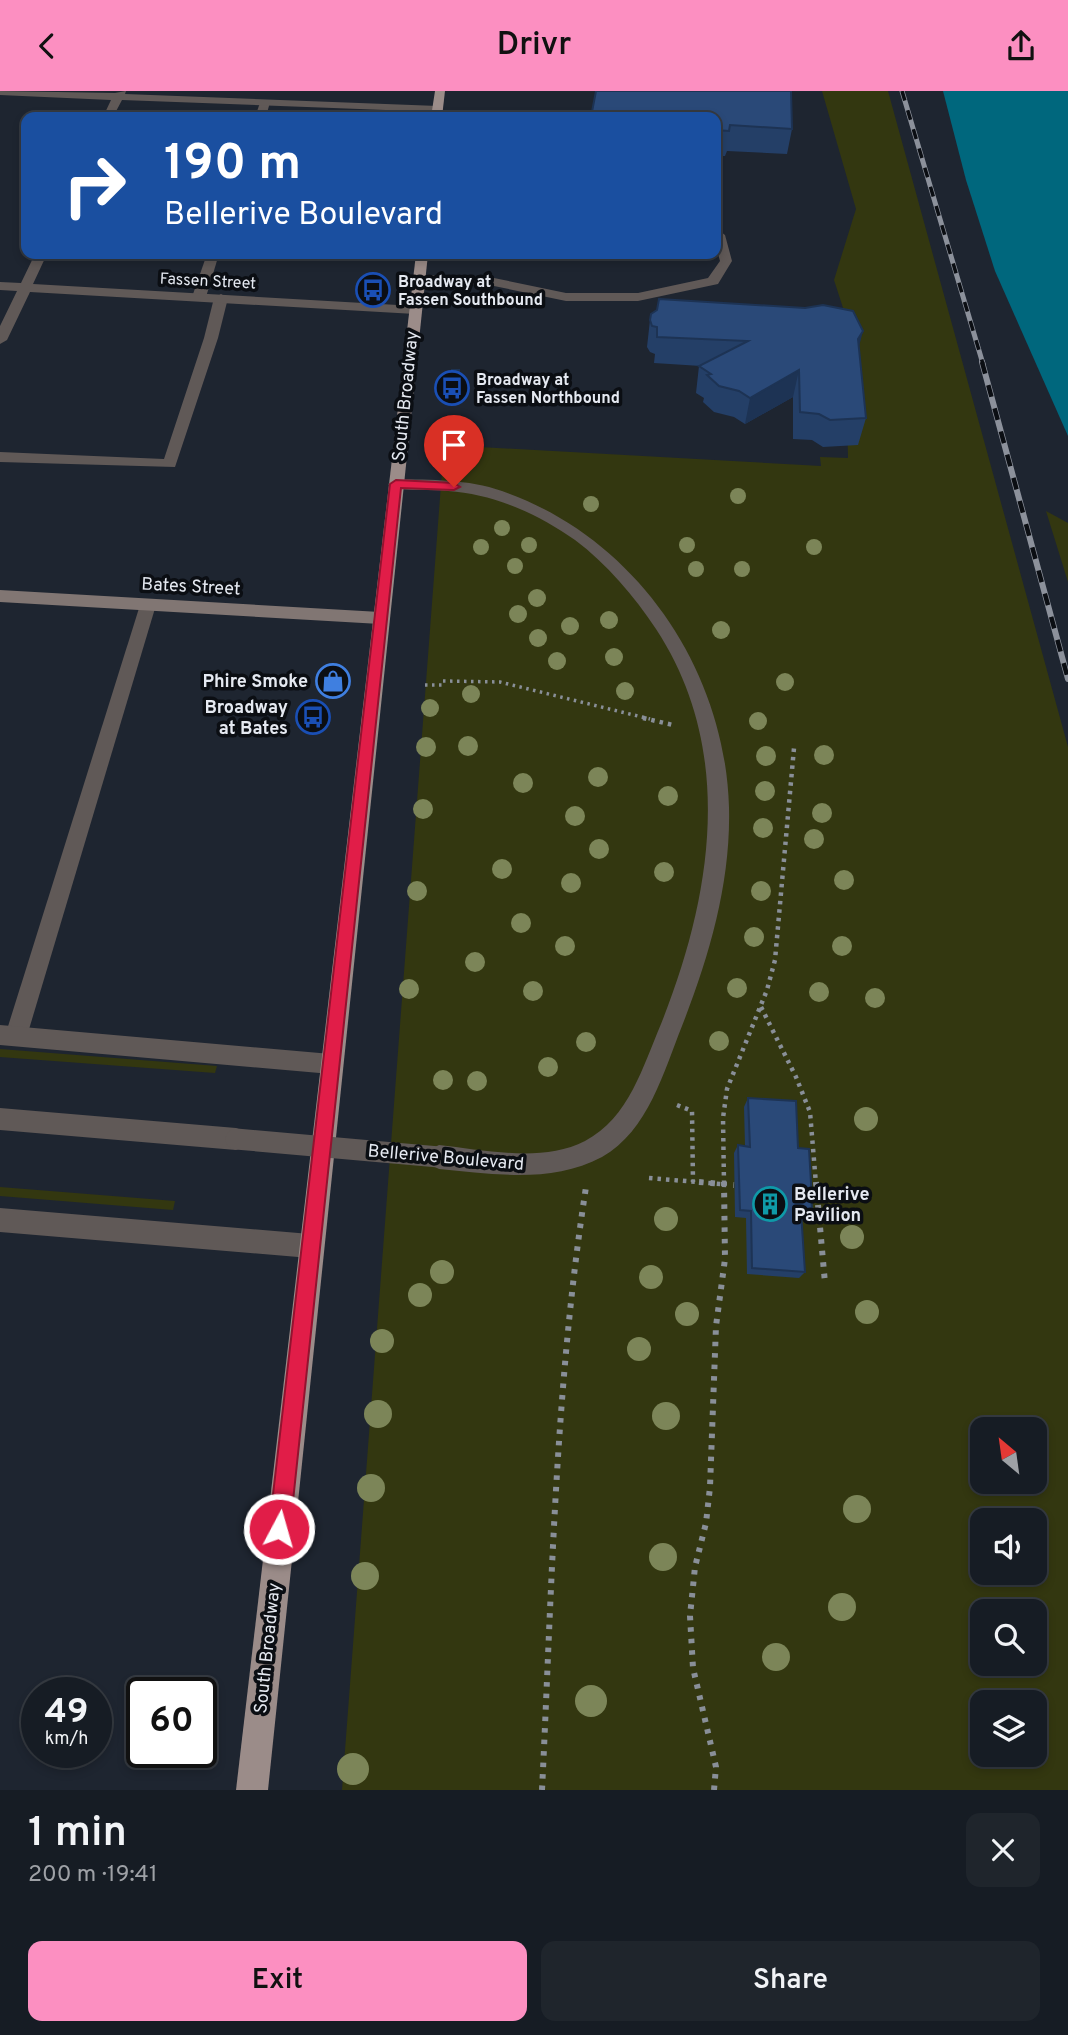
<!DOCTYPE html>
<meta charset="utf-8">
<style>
body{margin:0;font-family:Overpass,sans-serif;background:#1f252c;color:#f1f3f6;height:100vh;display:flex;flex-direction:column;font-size:26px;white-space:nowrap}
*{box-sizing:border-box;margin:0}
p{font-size:23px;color:#9ea1a6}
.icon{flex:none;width:38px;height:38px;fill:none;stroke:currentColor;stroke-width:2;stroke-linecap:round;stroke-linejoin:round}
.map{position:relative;height:1699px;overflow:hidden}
.side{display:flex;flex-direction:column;background:#161c24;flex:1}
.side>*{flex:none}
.banner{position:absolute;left:21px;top:21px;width:700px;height:147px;border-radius:14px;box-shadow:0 4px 10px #0003,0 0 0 2px #353a41;background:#1a4fa0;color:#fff;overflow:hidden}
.needle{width:46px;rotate:331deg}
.tools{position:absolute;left:970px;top:1326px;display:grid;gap:14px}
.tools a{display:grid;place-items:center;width:77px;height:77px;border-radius:14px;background:#161c24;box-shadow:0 4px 10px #0003,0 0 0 2px #353a41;font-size:35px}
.speed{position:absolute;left:21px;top:1586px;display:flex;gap:14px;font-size:35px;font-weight:700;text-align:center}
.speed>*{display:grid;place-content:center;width:91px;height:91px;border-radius:50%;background:#161c24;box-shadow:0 4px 10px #0003,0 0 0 2px #353a41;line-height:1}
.speed small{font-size:18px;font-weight:400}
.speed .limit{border:4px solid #111;border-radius:10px;background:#fff;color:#111}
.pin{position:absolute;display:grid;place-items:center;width:60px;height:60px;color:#fff;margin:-72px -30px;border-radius:50% 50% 50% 0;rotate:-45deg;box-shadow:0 0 7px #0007}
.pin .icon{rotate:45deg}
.me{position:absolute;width:77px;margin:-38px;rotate:6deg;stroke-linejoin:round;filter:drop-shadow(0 0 5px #0008)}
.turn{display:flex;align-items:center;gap:24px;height:147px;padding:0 28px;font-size:32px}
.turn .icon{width:91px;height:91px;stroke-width:2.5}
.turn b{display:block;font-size:49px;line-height:60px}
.round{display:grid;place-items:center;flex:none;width:74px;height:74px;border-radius:14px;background:#1f252c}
.overview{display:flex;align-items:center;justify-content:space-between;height:119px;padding:0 28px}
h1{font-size:42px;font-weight:600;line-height:52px}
.cta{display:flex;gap:14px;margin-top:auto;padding:14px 28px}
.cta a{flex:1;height:80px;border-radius:14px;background:#fc8fc1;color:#111;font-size:28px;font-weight:600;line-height:80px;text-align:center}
.cta a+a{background:#1f252c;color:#f1f3f6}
header{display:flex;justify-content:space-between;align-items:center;height:91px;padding:0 28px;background:#fc8fc1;color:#111;font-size:32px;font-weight:600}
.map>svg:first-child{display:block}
.green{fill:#333710;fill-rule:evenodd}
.water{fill:#00677d}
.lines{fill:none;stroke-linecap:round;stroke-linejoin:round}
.path-far2{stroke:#898f98;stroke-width:3.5;stroke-dasharray:2.5 4.5;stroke-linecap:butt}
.path-far1{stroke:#898f98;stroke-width:4.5;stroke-dasharray:3.5 5;stroke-linecap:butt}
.path{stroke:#898f98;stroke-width:6;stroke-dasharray:4.5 7;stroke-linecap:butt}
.lane{fill:#605957;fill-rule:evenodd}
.street{fill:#605957;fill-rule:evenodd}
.secondary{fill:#817673;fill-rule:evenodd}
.primary{fill:#9b8c89;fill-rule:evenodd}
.rail-far1-casing{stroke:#8c919b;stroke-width:5}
.rail-casing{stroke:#8c919b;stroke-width:6}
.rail-far1{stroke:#0b0e13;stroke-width:3.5;stroke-dasharray:10;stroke-linecap:butt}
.rail{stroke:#0b0e13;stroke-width:4.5;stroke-dasharray:12;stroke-linecap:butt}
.street-bridge{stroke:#605957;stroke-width:21}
.tree{fill:#7c8558}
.wall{fill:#243f67}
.shaded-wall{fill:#1d3354}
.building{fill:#2a4978;stroke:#1d3354;stroke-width:2}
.route{fill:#e11d48;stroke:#92132f;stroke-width:2}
.labels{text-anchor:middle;stroke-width:7;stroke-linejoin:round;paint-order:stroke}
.far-street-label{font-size:16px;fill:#e5e9f1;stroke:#0b0e13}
.far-poi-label{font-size:16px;font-weight:bold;fill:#e5e9f1;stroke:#0b0e13;text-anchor:start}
.street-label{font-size:18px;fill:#e5e9f1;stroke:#0b0e13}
.poi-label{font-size:18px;font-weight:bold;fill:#e5e9f1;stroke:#0b0e13;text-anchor:end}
</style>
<header><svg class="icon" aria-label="back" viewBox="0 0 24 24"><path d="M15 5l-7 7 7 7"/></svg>Drivr<svg class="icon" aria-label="share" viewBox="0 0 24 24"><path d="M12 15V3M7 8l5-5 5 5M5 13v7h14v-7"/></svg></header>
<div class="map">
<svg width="1068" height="1699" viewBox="0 0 1068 1699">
<rect width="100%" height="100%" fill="#1e2530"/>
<g class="green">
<path d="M822 0H888L1068 656V1699H342L444 354 821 375 820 366 848 367 845 223 834 189 856 118ZM982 1339H1034V1391H982ZM982 1430H1034V1482H982ZM982 1521H1034V1573H982ZM982 1612H1034V1664H982Z"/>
<path d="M1046 420 1068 432V491Z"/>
<path d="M0 958 217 975 215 982 0 966Z"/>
<path d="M0 1096 175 1110 173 1119 0 1105Z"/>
</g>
<path class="water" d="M943 0H1068V345L995 180 966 89Z"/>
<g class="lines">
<g class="path-far2">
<path d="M443 590 500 591 650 628"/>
<path d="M425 594H442"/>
</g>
<g class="path-far1">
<path d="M643 627 673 634"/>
<path d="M761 916 796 986 810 1021 816 1093"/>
<path d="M677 1014 692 1020 693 1091"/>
<path d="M649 1087 721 1093"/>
<path d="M724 1093 723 1027 727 998 767 899 775 869 794 657"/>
</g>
<g class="path">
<path d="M699 1091 734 1094"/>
<path d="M816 1091 825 1192"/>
<path d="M542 1699C552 1498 555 1295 586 1096"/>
<path d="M714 1699 716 1676 693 1577 690 1525 695 1476 706 1432 710 1396 716 1235 725 1168 724 1091"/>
</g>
<g class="lane">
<path d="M261 9 270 11 266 26H255Z"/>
<path d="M716 137 725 144 732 170 718 193 638 210H566L489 194 419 192 413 188 419 184 489 186 566 202H638L708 187 720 170 716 155Z"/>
<path d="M207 163H219L206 206 199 210 192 206Z"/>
<path d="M221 203 228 207 218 247 175 376 0 371V361L164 368 204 247 214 207Z"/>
<path d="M148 508 156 514 27 945 24 952 16 955 8 952 5 945 140 514Z"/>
</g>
<g class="street">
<path d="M0 0 115 2 126 0 125 3 438 15 443 18 438 21 122 9 113 26H103L111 9 0 4Z"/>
<path d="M35 163H47L33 193 415 215 422 219 415 223 30 201 7 249 0 253V235L17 200 0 199V191L21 192Z"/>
<path d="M396 388C431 389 468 388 502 400 635 446 725 577 729 716 731 792 709 866 682 935 664 980 648 1040 602 1066 551 1093 494 1083 439 1078L431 1074 427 1066 431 1058 439 1054C485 1059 542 1072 585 1050 629 1027 643 975 661 933 712 805 736 660 656 538 634 505 607 473 575 449 538 423 494 403 448 400 430 398 409 401 391 396L388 393Z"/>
<path d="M0 934 331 963 339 966 342 973 339 980 331 983 0 954Z"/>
<path d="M0 1017 236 1037 244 1040 248 1048 244 1056 236 1059 0 1039Z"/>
<path d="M0 1117 310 1143 319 1146 322 1155 319 1164 310 1167 0 1141Z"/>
</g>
<path class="secondary" d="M0 499 380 521 389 527 380 533 0 511Z"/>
<g class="primary">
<path d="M435 0H445L442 26H431Z"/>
<path d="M416 163H428L268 1699H236Z"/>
</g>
<g class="rail-far1-casing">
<path id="rail-far1" d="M902 0 983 273"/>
</g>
<g class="rail-casing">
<path id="rail" d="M982 271 1068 588"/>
</g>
<use href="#rail-far1" class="rail-far1"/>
<use href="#rail" class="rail"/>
<path class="street-bridge" d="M236 1048 439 1066"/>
</g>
<g class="tree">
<circle cx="738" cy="405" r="8"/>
<circle cx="591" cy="413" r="8"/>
<circle cx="502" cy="437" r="8"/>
<circle cx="529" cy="454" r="8"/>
<circle cx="687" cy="454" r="8"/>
<circle cx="481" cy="456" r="8"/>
<circle cx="814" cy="456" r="8"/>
<circle cx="515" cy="475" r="8"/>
<circle cx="696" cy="478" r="8"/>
<circle cx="742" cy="478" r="8"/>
<circle cx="537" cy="507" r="9"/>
<circle cx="518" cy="523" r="9"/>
<circle cx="609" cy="529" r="9"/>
<circle cx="570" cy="535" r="9"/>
<circle cx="721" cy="539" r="9"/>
<circle cx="538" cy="547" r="9"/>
<circle cx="614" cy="566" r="9"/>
<circle cx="557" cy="570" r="9"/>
<circle cx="785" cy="591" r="9"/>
<circle cx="625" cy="600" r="9"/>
<circle cx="471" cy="603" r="9"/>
<circle cx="430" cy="617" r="9"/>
<circle cx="758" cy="630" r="9"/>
<circle cx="468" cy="655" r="10"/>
<circle cx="426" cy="656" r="10"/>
<circle cx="824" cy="664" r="10"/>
<circle cx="766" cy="665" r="10"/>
<circle cx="598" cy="686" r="10"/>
<circle cx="523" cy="692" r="10"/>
<circle cx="765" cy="700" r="10"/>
<circle cx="668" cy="705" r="10"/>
<circle cx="423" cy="718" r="10"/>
<circle cx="822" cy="722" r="10"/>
<circle cx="575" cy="725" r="10"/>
<circle cx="763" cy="737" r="10"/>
<circle cx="814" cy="748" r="10"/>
<circle cx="599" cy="758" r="10"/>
<circle cx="502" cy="778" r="10"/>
<circle cx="664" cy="781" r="10"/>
<circle cx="844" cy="789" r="10"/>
<circle cx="571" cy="792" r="10"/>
<circle cx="417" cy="800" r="10"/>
<circle cx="761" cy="800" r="10"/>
<circle cx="521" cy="832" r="10"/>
<circle cx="754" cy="846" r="10"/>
<circle cx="565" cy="855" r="10"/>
<circle cx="842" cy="855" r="10"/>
<circle cx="475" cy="871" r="10"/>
<circle cx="737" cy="897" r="10"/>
<circle cx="409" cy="898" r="10"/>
<circle cx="533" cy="900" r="10"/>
<circle cx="819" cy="901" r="10"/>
<circle cx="875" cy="907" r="10"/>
<circle cx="719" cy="950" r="10"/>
<circle cx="586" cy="951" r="10"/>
<circle cx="548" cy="976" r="10"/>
<circle cx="443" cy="989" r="10"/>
<circle cx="477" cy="990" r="10"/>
<circle cx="866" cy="1028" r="12"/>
<circle cx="666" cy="1128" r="12"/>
<circle cx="852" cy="1146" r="12"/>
<circle cx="442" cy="1181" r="12"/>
<circle cx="651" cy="1186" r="12"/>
<circle cx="420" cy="1204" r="12"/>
<circle cx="867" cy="1221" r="12"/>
<circle cx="687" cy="1223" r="12"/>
<circle cx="382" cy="1250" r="12"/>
<circle cx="639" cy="1258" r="12"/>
<circle cx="378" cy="1323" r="14"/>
<circle cx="666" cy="1325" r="14"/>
<circle cx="371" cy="1397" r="14"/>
<circle cx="857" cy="1418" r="14"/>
<circle cx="663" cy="1466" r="14"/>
<circle cx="365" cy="1485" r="14"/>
<circle cx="842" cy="1516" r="14"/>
<circle cx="776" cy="1566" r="14"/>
<circle cx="591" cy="1610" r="16"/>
<circle cx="353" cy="1678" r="16"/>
</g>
<g class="wall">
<path d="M716 26 792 38 787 63 727 60 725 65H716Z"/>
<path d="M650 229 859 256 866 327 858 354 823 356 812 349 793 348V306L745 333 734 326 714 321 703 311 704 307 696 302 699 275H701L654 272 655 263 650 261 647 256Z"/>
<path d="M452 279H459L460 295H453Z"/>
<path d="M748 1007 798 1057 812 1122 806 1129H802L805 1181 799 1187 747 1183 746 1127 735 1126 734 1062 738 1054 745 1055 744 1016Z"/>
</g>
<g class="shaded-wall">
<path d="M863 240 856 267 858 248Z"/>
<path d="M799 279 793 306 745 333 750 307Z"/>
</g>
<g class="building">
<path d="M596 0H791L792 38 730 34 729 40 716 39V26H591Z"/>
<path d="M659 208 805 217 823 214 853 220 863 240 858 248 866 327 830 329 819 323 800 321 799 279 750 307 739 300 719 295 707 284 711 283 699 275 748 250 657 246V236L652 235 650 229 651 223 657 219Z"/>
<rect x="452" y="279" width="7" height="9"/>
<path d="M748 1007 796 1010 798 1057 809 1058 811 1092 812 1122 801 1121 805 1181 752 1177 751 1120 740 1119 738 1054 750 1056Z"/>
</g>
<path class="route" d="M396 389 454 392 460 396 454 399 401 397 290 1438 287 1445 279 1448 272 1445 269 1438 390 393Z"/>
<defs>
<g id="bus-ring" transform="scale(1.75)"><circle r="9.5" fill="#0b0e13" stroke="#1a4fb4" stroke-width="1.5"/><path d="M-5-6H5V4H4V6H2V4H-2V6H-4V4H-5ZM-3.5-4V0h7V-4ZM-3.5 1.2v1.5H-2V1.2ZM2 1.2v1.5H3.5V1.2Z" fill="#1a4fb4"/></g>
<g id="shop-ring" transform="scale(1.75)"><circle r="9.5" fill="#0b0e13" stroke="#3f7fe0" stroke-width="1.5"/><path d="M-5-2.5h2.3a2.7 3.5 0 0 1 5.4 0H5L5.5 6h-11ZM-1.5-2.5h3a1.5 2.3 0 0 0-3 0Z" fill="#3f7fe0"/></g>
<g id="building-ring" transform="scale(1.75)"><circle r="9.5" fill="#0b0e13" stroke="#0f9aa8" stroke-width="1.5"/><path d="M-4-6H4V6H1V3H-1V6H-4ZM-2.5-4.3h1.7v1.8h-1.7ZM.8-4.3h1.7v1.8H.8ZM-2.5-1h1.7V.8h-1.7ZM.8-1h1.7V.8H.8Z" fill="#0f9aa8"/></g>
</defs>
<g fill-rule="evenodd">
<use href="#bus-ring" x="373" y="199"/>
<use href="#bus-ring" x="452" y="297"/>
<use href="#shop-ring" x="333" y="590"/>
<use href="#bus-ring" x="313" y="626"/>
<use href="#building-ring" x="770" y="1113"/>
</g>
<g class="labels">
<g class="far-street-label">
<text transform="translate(208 189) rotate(3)" y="6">Fassen Street</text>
</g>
<g class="far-poi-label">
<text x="398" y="196">Broadway at<tspan x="398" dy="18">Fassen Southbound</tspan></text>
<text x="476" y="294">Broadway at<tspan x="476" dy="18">Fassen Northbound</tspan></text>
</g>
<g class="street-label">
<text transform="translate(405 305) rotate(-84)" y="6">South Broadway</text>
<text transform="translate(191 495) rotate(3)" y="6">Bates Street</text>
<text transform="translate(446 1066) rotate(5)" y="6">Bellerive Boulevard</text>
<text transform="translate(267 1557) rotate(-84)" y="6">South Broadway</text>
</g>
<g class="poi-label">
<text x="308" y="596">Phire Smoke</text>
<text x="288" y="622">Broadway<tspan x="288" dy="21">at Bates</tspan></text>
<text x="794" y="1109" text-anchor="start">Bellerive<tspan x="794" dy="21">Pavilion</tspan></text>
</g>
</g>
</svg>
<div class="tools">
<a><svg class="needle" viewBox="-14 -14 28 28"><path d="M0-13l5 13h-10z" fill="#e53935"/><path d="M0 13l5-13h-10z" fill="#9ea1a6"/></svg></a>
<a><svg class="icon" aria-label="sound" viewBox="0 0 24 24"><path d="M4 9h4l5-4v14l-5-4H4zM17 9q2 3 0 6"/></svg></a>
<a><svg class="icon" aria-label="search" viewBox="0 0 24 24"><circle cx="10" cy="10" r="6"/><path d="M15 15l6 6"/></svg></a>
<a><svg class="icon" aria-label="layers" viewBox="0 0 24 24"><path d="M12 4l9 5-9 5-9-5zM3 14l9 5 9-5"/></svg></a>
</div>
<div class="speed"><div>49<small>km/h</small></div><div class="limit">60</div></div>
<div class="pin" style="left:454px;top:396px;background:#d93025"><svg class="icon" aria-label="arrive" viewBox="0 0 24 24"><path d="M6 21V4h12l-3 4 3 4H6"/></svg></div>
<svg class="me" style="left:279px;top:1438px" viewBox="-20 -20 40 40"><circle r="17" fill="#e11d48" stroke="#fff" stroke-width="3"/><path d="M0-11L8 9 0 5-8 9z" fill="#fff"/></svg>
<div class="banner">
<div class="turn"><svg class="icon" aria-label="right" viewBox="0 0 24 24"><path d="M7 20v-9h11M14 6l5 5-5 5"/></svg><div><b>190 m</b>Bellerive Boulevard</div></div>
</div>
</div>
<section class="side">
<div class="overview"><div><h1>1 min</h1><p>200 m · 19:41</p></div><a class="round"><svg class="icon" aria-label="close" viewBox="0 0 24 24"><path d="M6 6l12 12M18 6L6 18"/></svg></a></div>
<div class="cta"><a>Exit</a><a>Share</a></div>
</section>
